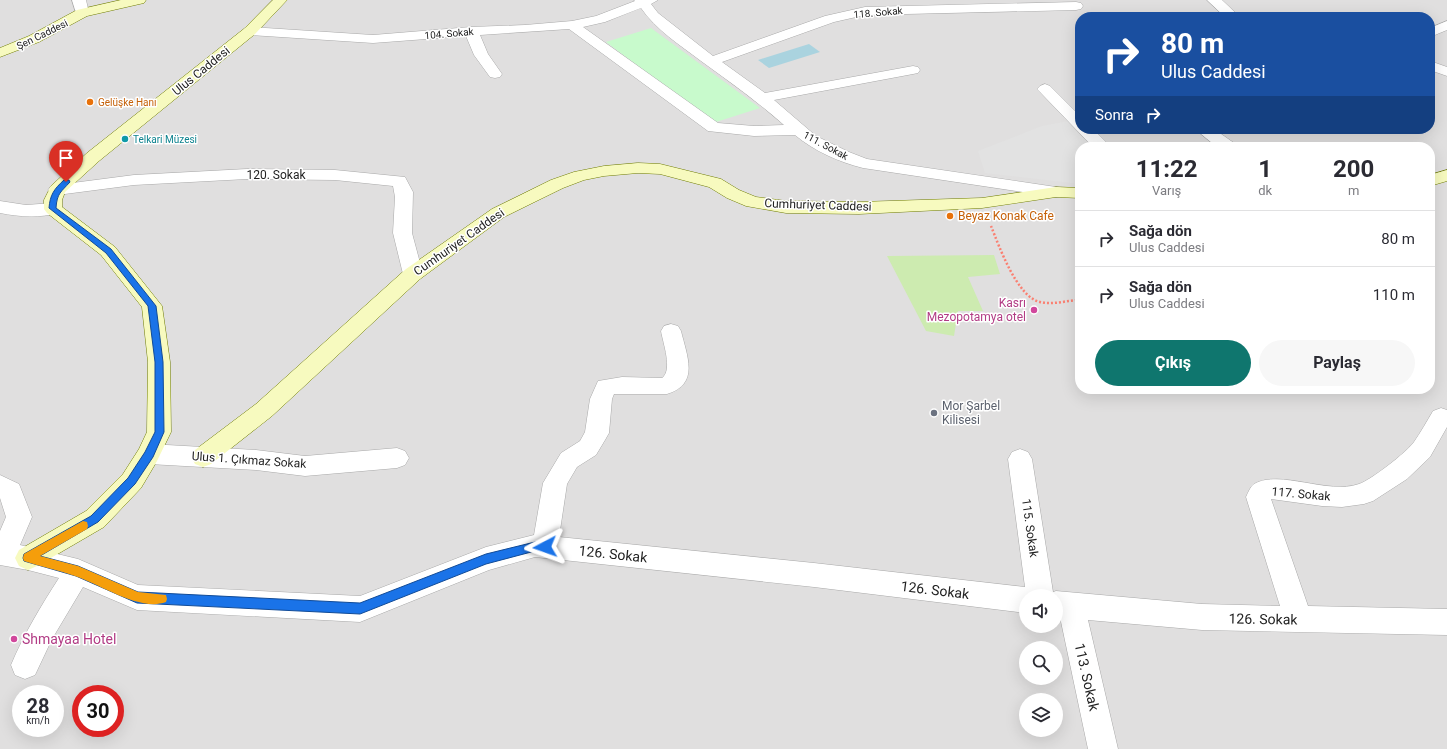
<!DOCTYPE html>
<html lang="tr">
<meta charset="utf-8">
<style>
body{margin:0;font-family:Roboto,sans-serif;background:#f7f7f7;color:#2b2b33;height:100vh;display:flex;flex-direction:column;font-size:15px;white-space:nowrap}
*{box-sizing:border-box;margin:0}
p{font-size:13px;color:#7c7c81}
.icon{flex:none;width:22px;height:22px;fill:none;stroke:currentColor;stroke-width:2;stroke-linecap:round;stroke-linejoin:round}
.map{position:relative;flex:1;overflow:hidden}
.sheet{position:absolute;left:1075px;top:142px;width:360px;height:252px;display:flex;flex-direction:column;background:#fff;border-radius:16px;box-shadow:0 4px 16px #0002}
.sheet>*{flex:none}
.banner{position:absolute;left:1075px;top:12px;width:360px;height:122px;border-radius:16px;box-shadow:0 4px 16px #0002;background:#1a4fa0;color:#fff;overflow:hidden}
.fabs{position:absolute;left:1019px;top:589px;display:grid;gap:8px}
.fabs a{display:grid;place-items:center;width:44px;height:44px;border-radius:50%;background:#fff;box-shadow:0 4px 16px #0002;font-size:20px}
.speed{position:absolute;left:12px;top:685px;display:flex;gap:8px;font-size:20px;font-weight:700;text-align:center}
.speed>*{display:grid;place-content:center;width:52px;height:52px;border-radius:50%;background:#fff;box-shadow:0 4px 16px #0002;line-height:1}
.speed small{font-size:10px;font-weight:400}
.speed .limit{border:6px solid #d22;background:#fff;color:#111}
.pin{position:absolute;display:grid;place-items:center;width:34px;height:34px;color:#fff;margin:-41px -17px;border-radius:50% 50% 50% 0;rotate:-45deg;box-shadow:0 0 4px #0007}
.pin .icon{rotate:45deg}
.me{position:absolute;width:44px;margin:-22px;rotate:266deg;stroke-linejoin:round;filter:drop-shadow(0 0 3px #0008)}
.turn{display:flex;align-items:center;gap:14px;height:84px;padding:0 20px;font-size:18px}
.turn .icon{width:52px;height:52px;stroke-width:2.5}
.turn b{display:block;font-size:28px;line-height:34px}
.then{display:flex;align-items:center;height:38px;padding:0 20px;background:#0003;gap:8px;font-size:15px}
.eta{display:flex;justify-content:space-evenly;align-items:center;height:68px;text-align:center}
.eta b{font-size:24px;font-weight:700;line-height:28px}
.action{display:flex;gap:8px;margin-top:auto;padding:8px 20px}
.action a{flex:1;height:46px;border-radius:24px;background:#0f766e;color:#fff;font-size:16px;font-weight:700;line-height:46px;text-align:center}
.action a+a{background:#f7f7f7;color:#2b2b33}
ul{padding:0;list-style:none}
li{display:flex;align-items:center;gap:12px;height:56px;padding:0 20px;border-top:1px solid #e1e1e2}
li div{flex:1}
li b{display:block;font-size:15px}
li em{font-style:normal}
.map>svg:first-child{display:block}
.residential{fill:#e0dfdf;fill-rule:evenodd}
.grass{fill:#cdebb0}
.park{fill:#c8facc}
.parking{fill:#e2e2e2}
.water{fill:#aad3df}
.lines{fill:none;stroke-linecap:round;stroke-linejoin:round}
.street-casing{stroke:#a9a9a9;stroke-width:1}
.secondary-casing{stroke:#707d05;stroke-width:1}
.path{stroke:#fa8072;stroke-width:2.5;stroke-dasharray:2 2;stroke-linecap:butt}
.street{fill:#fff;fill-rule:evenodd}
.secondary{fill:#f7fabf;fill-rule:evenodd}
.route{fill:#1a73e8;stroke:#114b97}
.slow{fill:#f59e0b}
.food-dot{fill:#e8710a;stroke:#fff;stroke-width:1.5}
.culture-dot{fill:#0f9aa8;stroke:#fff;stroke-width:1.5}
.hotel-dot{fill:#d1479c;stroke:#fff;stroke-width:1.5}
.worship-dot{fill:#6b7280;stroke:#fff;stroke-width:1.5}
.labels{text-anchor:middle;stroke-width:3;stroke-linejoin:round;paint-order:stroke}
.far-street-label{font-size:10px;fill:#222;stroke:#fff}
.far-food-label{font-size:10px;fill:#c56008;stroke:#fff;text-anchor:start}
.far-culture-label{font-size:10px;fill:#0d838f;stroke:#fff;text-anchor:start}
.street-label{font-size:12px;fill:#222;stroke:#fff}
.food-label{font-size:12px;fill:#c56008;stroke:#fff;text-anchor:start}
.hotel-label{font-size:12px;fill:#b23c85;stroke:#fff;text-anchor:end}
.worship-label{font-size:12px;fill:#5b616d;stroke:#fff;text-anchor:start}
.near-street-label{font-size:14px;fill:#222;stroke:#fff}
.near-hotel-label{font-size:14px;fill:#b23c85;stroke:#fff;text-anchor:start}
</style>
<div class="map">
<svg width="1447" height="749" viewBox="0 0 1447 749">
<rect width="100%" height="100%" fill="#f2efe9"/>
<path class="residential" d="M0 0H1447V749H0ZM1080 17H1430V129H1080ZM1080 147H1430V389H1080ZM1026 596H1056V626H1026ZM1026 648H1056V678H1026ZM21 694H55V728H21ZM81 694H115V728H81ZM1026 700H1056V730H1026Z"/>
<path class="grass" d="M994 255 1000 274 968 277 983 311H958L954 336 926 331 887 256Z"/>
<path class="park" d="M651 28 760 108 713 123 606 42Z"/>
<path class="parking" d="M1068 121 1092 147H1080V184L985 173 978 151 1042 126Z"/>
<path class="water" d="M809 44 820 52 769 68 758 60Z"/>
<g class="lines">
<g class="street-casing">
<g id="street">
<path d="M72 0H86L89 13 87 16H77Z"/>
<path d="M634 0H658L651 4 658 13 713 56 825 16 865 7 1076 2 1081 3 1083 6 1081 9 1076 10 865 15 834 22 722 62 765 93 913 66 918 67 920 70 918 73 913 74 774 100 816 136 849 152 867 159 1056 187 1062 188 1065 192 1062 196 1056 197 863 168C839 162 814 151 795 135L754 136 708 131 569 29 480 35 488 54 502 74 500 77 495 78 490 77 474 55 466 36 373 43 250 35 245 34 243 31 245 28 250 27 373 35 471 27 525 25 572 21 596 16 635 1ZM641 8C656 30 680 45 701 61 730 82 758 102 784 125L754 126 718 123 583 27 605 22Z"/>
<path d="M1207 0H1222L1240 17H1225Z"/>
<path d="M1447 21V30L1430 37V28Z"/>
<path d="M1430 61 1447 67V76L1430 70Z"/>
<path d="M1045 84 1050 86 1080 116V129H1093L1111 147H1093L1040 92 1037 89 1040 86Z"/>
<path d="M1195 129H1214L1234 143 1236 147H1217Z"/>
<path d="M247 169 335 170 405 177 413 192 412 233 423 274 420 279 413 281 406 279 403 274 393 233 395 197 393 186 335 180 247 179 134 185 57 195 51 194 48 190 51 186 57 185 134 175Z"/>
<path d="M0 201 26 205 53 203 59 205 62 209 59 213C40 218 20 217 0 213Z"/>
<path d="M671 324 678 326 681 331C687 356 700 384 667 394H614L612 399 609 433 605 440 596 455 577 467 567 484 559 537 814 563 1025 587 1008 459 1012 452 1020 449 1028 452 1032 459 1053 592 1056 591 1202 604 1280 606 1246 497C1248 493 1250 487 1254 484 1280 469 1328 495 1359 484 1371 480 1407 452 1414 442 1421 432 1427 421 1433 411L1441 408 1447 410V427L1430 457 1407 479 1373 501 1364 504 1342 507 1322 506 1271 499 1308 606 1447 609V635L1202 630 1088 620 1118 749H1088L1060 617H1056V596H1026V613L814 587 535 557 489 570 360 622 137 610 83 587 52 639 35 675 25 679 15 675 11 665C24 634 41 606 59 578L28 570 0 565V531L6 517 0 498V475L19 484 32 517 20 545 78 559 138 585 360 596 486 547 534 535 543 483 561 453 580 441 585 432 590 399 598 381 622 377 662 378C673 370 663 343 661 331L664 326Z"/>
<path d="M149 444 256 450 305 456 397 448 405 451 409 458 405 465 397 468 305 476 256 470 149 464 141 461 137 454 141 447Z"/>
</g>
</g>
<g class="secondary-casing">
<g id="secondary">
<path d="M121 0H146L144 3 87 16 39 42 0 57V48L29 36 77 10Z"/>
<path d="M273 0H287L255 34 99 161 65 192 62 200V207L115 247 162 306 170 362 171 432 157 461 141 488 104 527 37 566 28 570 19 566 15 558 19 550 86 511 123 474 139 449 147 432 148 362 142 307 101 255 47 213 44 209V200L51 186 87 153 245 28Z"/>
<path d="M638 163 660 164 721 179 739 190 756 197 786 201 859 202 982 198 1056 187 1080 188V198L1056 197 982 208 859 214 786 213 746 206 727 198 709 187 660 174 638 173 604 176 584 180 563 188 504 217 420 279 272 416 211 464 203 467 195 464 191 457 195 450 256 404 406 269 492 209 551 180 574 172 604 166Z"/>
<path d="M1447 170V181L1430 186V175Z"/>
</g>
</g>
<path class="path" d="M991 226C999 246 1017 297 1040 302 1052 305 1065 301 1077 300"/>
<use href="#street" class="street"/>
<use href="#secondary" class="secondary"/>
</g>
<path class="route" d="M64 180H69L70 182C61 192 57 193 56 208L111 249 156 306 163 362 164 432 153 457 135 484 98 522 40 556 78 566 138 592 360 603 486 554 535 542 549 544 551 547 549 551 545 552 535 551 486 564 360 614 137 603 76 576 24 561 23 558 24 554 91 516 128 478 145 452 155 432V362L148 306 106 253 49 208C50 195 54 189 64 180Z"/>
<path class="slow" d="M83 521 87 522 88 526 87 529 40 556 78 566 138 592 166 595 167 599 166 602C140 612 100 584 75 576 59 570 41 567 24 561L23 558 24 554Z"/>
<g class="food-dot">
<circle cx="90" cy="102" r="4"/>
<circle cx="950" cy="216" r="4"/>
</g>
<circle class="culture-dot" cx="125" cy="139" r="4"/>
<g class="hotel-dot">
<circle cx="1034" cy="310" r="4"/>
<circle cx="14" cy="639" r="4"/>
</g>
<circle class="worship-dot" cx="934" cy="413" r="4"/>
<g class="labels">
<g class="far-street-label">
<text transform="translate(878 12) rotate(-5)" y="4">118. Sokak</text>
<text transform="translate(449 33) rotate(-5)" y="4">104. Sokak</text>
<text transform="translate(42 34) rotate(-26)" y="4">Şen Caddesi</text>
<text transform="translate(826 145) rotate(28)" y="4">111. Sokak</text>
</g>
<g class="far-food-label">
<text x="98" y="106">Gelüşke Hanı</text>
</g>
<g class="far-culture-label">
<text x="133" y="143">Telkari Müzesi</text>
</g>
<g class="street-label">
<text transform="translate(201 71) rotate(-39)" y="4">Ulus Caddesi</text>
<text x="276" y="179">120. Sokak</text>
<text transform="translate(818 205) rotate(2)" y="4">Cumhuriyet Caddesi</text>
<text transform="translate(459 242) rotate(-35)" y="4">Cumhuriyet Caddesi</text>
<text transform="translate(249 460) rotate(4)" y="4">Ulus 1. Çıkmaz Sokak</text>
<text transform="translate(1301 494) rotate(5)" y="4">117. Sokak</text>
<text transform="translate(1030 528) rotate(82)" y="4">115. Sokak</text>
</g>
<g class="food-label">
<text x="958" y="220">Beyaz Konak Cafe</text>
</g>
<g class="hotel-label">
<text x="1026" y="307">Kasrı<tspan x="1026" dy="14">Mezopotamya otel</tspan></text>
</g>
<g class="worship-label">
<text x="942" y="410">Mor Şarbel<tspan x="942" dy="14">Kilisesi</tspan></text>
</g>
<g class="near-street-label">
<text transform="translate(613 554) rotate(6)" y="5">126. Sokak</text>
<text transform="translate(935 590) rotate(7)" y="5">126. Sokak</text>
<text transform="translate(1263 619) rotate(1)" y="5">126. Sokak</text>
<text transform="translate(1087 677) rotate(77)" y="5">113. Sokak</text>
</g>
<g class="near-hotel-label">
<text x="22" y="644">Shmayaa Hotel</text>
</g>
</g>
</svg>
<div class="fabs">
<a><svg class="icon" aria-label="sound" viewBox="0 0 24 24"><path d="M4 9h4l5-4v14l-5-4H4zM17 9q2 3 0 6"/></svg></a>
<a><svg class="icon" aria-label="search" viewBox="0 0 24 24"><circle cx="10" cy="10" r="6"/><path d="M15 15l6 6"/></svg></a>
<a><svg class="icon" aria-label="layers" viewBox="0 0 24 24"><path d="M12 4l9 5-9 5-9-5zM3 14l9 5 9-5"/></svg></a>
</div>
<div class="speed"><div>28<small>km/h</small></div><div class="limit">30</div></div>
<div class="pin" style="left:66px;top:182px;background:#d93025"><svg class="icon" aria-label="arrive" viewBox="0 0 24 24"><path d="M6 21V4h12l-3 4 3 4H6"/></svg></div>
<svg class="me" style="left:545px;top:547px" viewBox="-20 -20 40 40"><path d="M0-17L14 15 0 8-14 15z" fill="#1a73e8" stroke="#fff" stroke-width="4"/></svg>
<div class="banner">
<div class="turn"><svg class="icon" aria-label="right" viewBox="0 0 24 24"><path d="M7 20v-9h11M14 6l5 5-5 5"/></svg><div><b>80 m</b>Ulus Caddesi</div></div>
<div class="then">Sonra<svg class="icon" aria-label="right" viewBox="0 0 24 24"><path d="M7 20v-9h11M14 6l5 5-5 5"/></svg></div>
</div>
<section class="sheet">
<div class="eta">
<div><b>11:22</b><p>Varış</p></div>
<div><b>1</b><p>dk</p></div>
<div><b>200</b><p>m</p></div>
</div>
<ul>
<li><svg class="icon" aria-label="right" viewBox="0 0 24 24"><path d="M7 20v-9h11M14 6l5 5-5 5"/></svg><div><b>Sağa dön</b><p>Ulus Caddesi</p></div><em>80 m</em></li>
<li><svg class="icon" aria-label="right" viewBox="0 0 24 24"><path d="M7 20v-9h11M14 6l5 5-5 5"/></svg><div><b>Sağa dön</b><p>Ulus Caddesi</p></div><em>110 m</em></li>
</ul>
<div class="action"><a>Çıkış</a><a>Paylaş</a></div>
</section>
</div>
